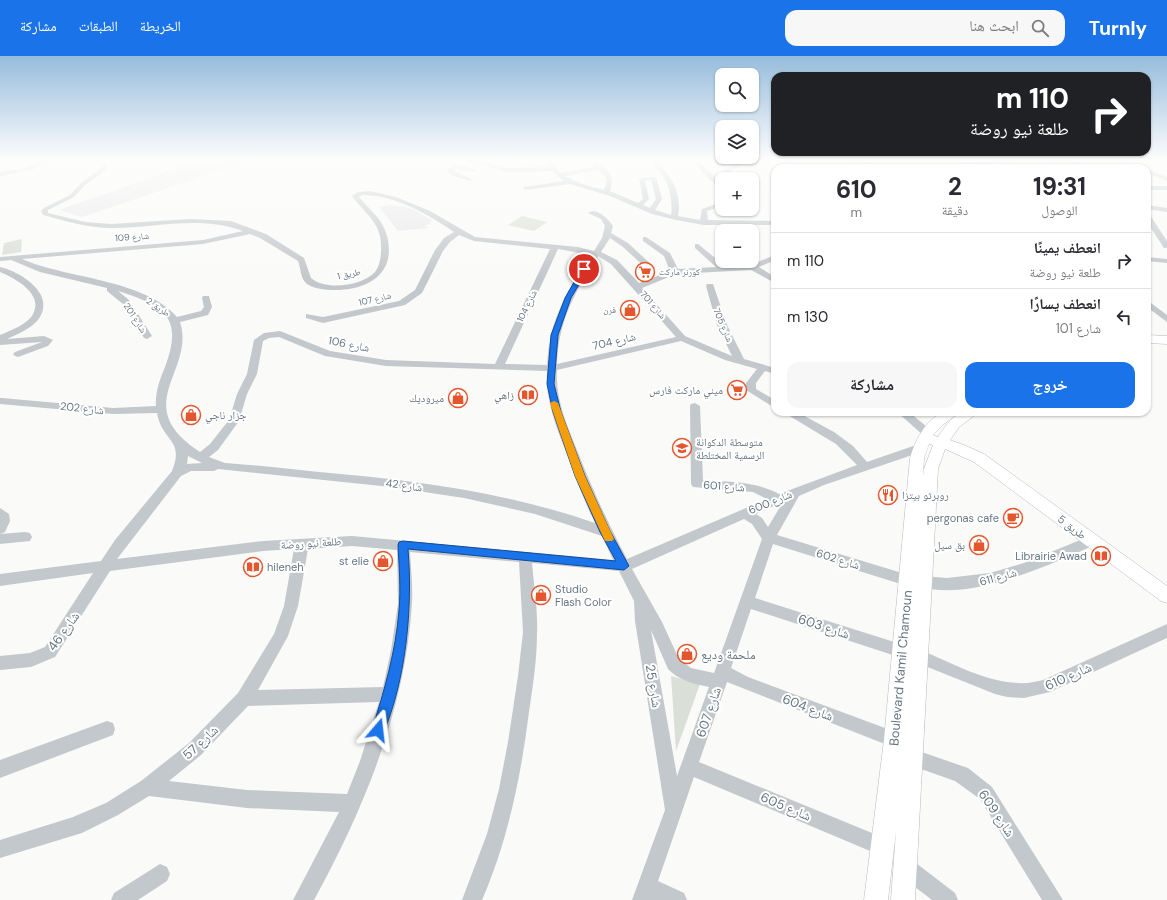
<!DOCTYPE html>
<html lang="ar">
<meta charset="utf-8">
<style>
body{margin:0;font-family:"DM Sans","Noto Naskh Arabic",sans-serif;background:#f7f7f7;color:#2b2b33;direction:rtl;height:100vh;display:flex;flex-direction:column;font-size:15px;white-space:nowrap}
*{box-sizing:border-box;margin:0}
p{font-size:13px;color:#7c7c81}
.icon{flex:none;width:22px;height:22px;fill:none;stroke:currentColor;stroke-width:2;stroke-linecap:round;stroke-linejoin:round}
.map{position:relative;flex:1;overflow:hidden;direction:ltr}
.sheet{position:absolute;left:771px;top:108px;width:380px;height:252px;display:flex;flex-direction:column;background:#fff;border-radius:12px;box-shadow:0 1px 3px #0004;direction:rtl}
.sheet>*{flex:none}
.top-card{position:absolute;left:771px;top:16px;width:380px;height:84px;border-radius:12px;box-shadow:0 1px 3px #0004;direction:rtl;background:#202124;color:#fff;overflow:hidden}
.tools{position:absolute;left:715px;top:12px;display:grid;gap:8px}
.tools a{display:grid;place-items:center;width:44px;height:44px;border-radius:8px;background:#fff;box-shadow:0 1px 3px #0004;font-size:20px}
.pin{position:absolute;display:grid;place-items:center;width:34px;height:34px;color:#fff;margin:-17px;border:2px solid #fff;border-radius:50%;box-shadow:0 1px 4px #0007}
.me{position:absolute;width:44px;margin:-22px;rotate:17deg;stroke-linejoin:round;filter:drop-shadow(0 0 3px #0008)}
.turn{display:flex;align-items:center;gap:14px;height:84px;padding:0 16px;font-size:18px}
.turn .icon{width:52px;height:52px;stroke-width:2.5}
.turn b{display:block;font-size:28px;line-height:34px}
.eta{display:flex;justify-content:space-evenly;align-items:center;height:68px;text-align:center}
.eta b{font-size:24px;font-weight:700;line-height:28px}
.cta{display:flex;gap:8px;margin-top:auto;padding:8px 16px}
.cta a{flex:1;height:46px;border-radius:12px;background:#1a73e8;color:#fff;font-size:16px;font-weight:700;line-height:46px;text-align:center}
.cta a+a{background:#f7f7f7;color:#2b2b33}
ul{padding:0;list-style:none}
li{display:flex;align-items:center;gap:12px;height:56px;padding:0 16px;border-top:1px solid #e1e1e2}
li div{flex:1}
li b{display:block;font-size:15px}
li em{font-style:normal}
header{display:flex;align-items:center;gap:24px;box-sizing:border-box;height:56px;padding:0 20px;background:#1a73e8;color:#fff}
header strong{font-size:19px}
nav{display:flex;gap:22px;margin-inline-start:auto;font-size:14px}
.search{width:280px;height:36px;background:#f7f7f7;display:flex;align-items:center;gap:10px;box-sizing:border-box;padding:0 14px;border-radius:12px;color:#7c7c81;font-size:15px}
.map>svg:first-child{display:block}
.built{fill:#e8e9e9}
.green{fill:#dadfd7}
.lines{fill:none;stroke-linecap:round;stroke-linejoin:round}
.major-casing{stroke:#b5babe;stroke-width:1}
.minor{fill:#c3c8cc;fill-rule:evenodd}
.major{fill:#fff;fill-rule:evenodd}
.route{fill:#1a73e8;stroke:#114b97}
.slow{fill:#f59e0b}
.labels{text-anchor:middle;stroke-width:4;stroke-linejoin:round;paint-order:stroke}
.far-street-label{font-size:9px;fill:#657683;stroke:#fff}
.far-poi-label{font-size:9px;fill:#657683;stroke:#fff;text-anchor:start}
.street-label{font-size:11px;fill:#657683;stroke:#fff}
.poi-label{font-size:11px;fill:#657683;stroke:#fff;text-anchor:end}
.near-street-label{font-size:13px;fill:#657683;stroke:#fff}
.near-poi-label{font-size:13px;fill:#657683;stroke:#fff;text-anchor:start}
</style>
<header>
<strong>Turnly</strong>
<div class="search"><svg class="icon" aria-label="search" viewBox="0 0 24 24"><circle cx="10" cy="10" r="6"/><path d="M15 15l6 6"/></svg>ابحث هنا</div>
<nav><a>الخريطة</a><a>الطبقات</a><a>مشاركة</a></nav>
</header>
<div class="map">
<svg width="1167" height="844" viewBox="0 0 1167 844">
<rect width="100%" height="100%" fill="#fafaf8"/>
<g class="built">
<path d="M185 103H254L82 161 59 154 161 118Z"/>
<path d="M391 149 411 152 433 165 429 166 431 168 424 169 428 172 398 175 379 151Z"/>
</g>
<g class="green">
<path d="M522 160 547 166 534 175 508 169Z"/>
<path d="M22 183 21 196 2 199 4 187Z"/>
<path d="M671 620 700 628 676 695Z"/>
</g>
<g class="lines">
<g class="major-casing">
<g id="major">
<path d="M1147 279 1167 280V288L1147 287Z"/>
<path d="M943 356H960L944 368 933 379 938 381C952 361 954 356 979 356L959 371 950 384 964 389 984 398 1167 530V547L1161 545 974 406 945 393 938 413 915 844H891L896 775 888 844H864L884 684 910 402C916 383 924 366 943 356ZM929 388 933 389 924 413 923 420 924 402Z"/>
</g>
</g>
<g class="minor">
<path d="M42 103H49L32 114 0 120V116L23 113Z"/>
<path d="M94 103H101L106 106V114L85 129 74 141 48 154V157L85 166 111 168 191 163 231 165 266 178 304 202 311 222C326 235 362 230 375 216 382 207 382 191 380 180 376 163 361 153 352 140L358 136 370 135 396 141 430 155 475 181 578 191 594 195 602 182 605 170 601 163 588 157C597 151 608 163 613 170L611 177 628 187 655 212 648 214 623 191 610 182 601 196 617 204 639 227 670 215 664 200 643 185V181H646L670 197 678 213 716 211 695 192V188H698L725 210 748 209 747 205 753 204 755 207 775 199V204L759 211 775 221V227L751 214 676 218 642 232 685 280 732 300 717 269 706 230 707 228H713L727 269 744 303 775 312V318L765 315 756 327V333L775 344V352L746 334V327L757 313 725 304 681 285 557 314C555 344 568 371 579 399 593 435 609 469 627 503L767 443 753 436 693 431 691 428 690 350 691 348 695 347 700 350 703 424C729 426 755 425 779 438L857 409 836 388 783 356H797L834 376 853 390 867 406 916 389H924L926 392 924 395 824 429 799 440 777 479 912 520 914 524 912 528 907 530 773 488 755 542 907 590 910 595 907 600 902 602 751 553 731 612 748 621 901 678 903 684 901 690 895 692 727 626 699 706 889 784 891 791 889 798 882 800 694 721 658 825 684 837 687 844H632L665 754 635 565 634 545 619 515 532 507C534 530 538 554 537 577 537 603 533 629 529 656 521 720 508 784 482 844H462L487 778 499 733 508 686 518 620 523 576 519 506 410 496C411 513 413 530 412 547 406 651 364 753 314 844H293L339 756 247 752 149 740 118 759 82 777 0 802V784L73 761 106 747 141 725 189 687 238 637 274 578 284 550 294 493 263 495 110 515 55 601 31 611 0 614V600L30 597 45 591 93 517 0 530V518L101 505 115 484 172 415C185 383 162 386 157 357L113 358 0 348V342H2L113 352 156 350C155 336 160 323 165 311 184 260 164 250 118 235L129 244 152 280 147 283 144 282 123 248 107 235V232L40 216 11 204 0 205V201L203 184 243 175C201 159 155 172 112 172 88 172 65 165 43 159L41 155 44 152 70 139 81 127 101 112V108ZM362 139C395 139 428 158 454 176L444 182 435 194 415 234 399 245 323 261 306 258V262L323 267 405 249 422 237 443 195 450 186 459 179 474 185 550 193 495 308 386 304 330 295 280 275 264 277 254 284 247 318 237 338 229 364 210 388 200 396C128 349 196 315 180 266L208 259 212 251 209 240H203L202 242 204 251 201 255 177 261C144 223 68 223 22 203L203 188 250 178 260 182 298 205C301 212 300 223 307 228 316 234 329 234 340 234 372 232 396 215 387 180 383 163 369 153 359 141ZM558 193 591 199C566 237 550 262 547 309L505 308ZM598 200 611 208 676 281 557 308C559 262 575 237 598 200ZM279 281 325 300 386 310 547 315C545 346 558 375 569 404 577 426 585 447 595 467 506 436 413 424 319 416 287 413 256 409 225 407L209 401 218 394 239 365 247 338 257 318 263 285 269 282ZM188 400 202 407 187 408ZM218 413 391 431 464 442 535 458 602 480 613 504 352 480 263 485 117 503 181 420 191 415H214ZM783 446 768 471 762 462 756 458ZM744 463 752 468 762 483 714 617 691 612 679 603 662 566 632 513ZM352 490 397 494 398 548 391 594 383 631 258 634 288 580 298 550 308 493ZM651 574 668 613C678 624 694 628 709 631L677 720ZM379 646 360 705 347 738 247 734 169 725 201 699 248 650Z"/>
<path d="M459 103H469L507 112 548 111 544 103H550L560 117 594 111 592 109 595 107C610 113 615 120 610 135L638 147 643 143 639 122 656 121 662 143 655 154 671 159C673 147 670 132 664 122 659 114 654 113 653 103H659C660 112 665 114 670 121 677 132 681 148 678 160L700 164 702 153 722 146V150L707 155 708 164 775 165V169H704L676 164 652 158 610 140 570 128 526 134 523 132 524 131 564 125 552 115 507 116ZM598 114 606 121 607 125 604 134 582 128 565 120ZM651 124 656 143 650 152 643 149 649 143 645 125Z"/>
<path d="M690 103H696L714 120 745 103H753L717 123 722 127V133L710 124Z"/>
<path d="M788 103H795L785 112H779L782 107Z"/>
<path d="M840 103H856L861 105 858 107Z"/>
<path d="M1006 103H1028L1025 105 948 112H925L928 110Z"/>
<path d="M1053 103H1074L1088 112H1081L1070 106H1057L1056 107 1061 112H1054L1049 107Z"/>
<path d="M1113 103H1121L1142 112H1133Z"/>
<path d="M1160 103H1167V106L1161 104Z"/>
<path d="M863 106 887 110 890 112 861 109 860 108Z"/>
<path d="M455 109 476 113 477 114 474 116 456 113 454 115 471 123V125L453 120 448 116V114Z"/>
<path d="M1147 113 1167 121V125L1147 117Z"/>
<rect x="1147" y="130" width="20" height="4"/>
<path d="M1147 149 1167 152V156L1147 153Z"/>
<path d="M1147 159H1150L1167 185V192H1164L1147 166Z"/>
<path d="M1147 201 1167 203V207L1147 205Z"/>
<path d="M0 211C19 215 55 237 40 261 33 272 18 278 7 283L44 280 53 284 48 290 18 301 15 300 13 298 15 296 42 286 0 289V279C10 275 25 269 32 260 46 239 15 222 0 216Z"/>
<path d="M1147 244 1167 259V266L1147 251Z"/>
<path d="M897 356H909L933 376 931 379H923Z"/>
<path d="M0 452 9 458 10 465 5 476 0 478 25 476 30 477 32 481 30 485 0 488Z"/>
<path d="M1090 480 1095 481 1097 485 1095 489C1048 509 969 547 918 530L916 526 918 522 923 520 947 522 990 517 1024 507Z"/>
<path d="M1167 568V582L1050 636 1024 642 1007 641 995 638 915 606 912 601 915 596 920 594C951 606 984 626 1018 627 1026 628 1034 626 1043 624Z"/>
<path d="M107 665 113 667 115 673 113 679 0 722V704Z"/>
<path d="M913 693 968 712 992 731 1063 844H1042L980 743 955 725 907 708 904 702 907 696Z"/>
<path d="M905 801 912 804 955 837 958 844H932L898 818 895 811 898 804Z"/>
<path d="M160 808 167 811 170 818 167 825 138 844H111L114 837Z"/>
</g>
<use href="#major" class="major"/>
</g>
<linearGradient id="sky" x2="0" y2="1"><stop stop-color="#96bcdc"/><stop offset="0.47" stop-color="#fdfdfc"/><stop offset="1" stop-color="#fdfdfc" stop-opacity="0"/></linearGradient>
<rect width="1167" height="221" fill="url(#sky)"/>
<path class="route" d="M582 212 588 213 571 242 558 279 554 328 561 356 585 420 610 475 629 510 624 514 408 493C413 551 406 624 383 678L378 680 374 678 372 674C384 635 396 595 399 554 401 532 399 510 398 489L399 486 403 485 616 505 600 476 575 420 553 356 547 328 551 279 565 242Z"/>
<path class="slow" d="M554 345 558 347 585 420 614 483 612 485H605L575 420 550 347Z"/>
<defs>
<g id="supermarket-ring" transform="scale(1)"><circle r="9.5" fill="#fff" stroke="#e4572e" stroke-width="1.5"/><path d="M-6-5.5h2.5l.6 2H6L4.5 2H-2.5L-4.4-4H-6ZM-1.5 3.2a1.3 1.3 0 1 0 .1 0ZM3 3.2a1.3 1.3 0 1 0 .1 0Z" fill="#e4572e"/></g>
<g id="shop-ring" transform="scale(1)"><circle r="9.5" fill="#fff" stroke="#e4572e" stroke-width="1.5"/><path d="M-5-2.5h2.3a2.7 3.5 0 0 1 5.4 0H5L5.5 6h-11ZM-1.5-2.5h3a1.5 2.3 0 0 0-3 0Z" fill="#e4572e"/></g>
<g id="library-ring" transform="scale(1)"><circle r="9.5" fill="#fff" stroke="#e4572e" stroke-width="1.5"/><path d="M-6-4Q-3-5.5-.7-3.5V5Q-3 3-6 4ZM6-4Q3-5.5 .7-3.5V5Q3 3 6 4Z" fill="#e4572e"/></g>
<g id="school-ring" transform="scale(1)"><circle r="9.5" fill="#fff" stroke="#e4572e" stroke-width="1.5"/><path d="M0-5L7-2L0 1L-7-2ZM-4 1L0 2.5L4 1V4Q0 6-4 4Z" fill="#e4572e"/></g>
<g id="restaurant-ring" transform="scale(1)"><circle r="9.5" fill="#fff" stroke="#e4572e" stroke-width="1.5"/><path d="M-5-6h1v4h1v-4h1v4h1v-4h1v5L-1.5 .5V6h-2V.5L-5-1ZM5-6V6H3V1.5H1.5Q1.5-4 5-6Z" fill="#e4572e"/></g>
<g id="cafe-ring" transform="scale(1)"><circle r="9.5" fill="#fff" stroke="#e4572e" stroke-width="1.5"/><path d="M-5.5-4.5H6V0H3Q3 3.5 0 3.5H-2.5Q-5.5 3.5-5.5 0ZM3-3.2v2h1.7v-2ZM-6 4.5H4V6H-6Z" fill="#e4572e"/></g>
</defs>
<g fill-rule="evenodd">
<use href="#supermarket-ring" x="645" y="216"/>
<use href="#shop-ring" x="630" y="254"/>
<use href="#supermarket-ring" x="737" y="334"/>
<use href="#library-ring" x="528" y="339"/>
<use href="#shop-ring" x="458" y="342"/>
<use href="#shop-ring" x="191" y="359"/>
<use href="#school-ring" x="682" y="392"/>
<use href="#restaurant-ring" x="888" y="439"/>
<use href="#cafe-ring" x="1013" y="462"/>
<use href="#shop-ring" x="979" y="489"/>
<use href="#library-ring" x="1101" y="500"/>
<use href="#shop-ring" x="383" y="505"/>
<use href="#library-ring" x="253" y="511"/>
<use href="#shop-ring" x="541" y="539"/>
<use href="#shop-ring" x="687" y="598"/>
</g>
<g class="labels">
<g class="far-street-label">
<text transform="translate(132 181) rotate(-4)" y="3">شارع 109</text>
<text transform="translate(349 218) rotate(-12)" y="3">طريق 1</text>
<text transform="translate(375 243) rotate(-13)" y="3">شارع 107</text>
<text transform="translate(653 249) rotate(49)" y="3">شارع 701</text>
<text transform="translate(527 250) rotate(-64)" y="3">شارع 104</text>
<text transform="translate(158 251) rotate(34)" y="3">طريق 2</text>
<text transform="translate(135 262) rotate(57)" y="3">شارع 201</text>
<text transform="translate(723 269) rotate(67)" y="3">شارع 705</text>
</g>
<g class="far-poi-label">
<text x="659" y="219">كورنر ماركت</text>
<text x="616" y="257" text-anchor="end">فرن</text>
</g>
<g class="street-label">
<text transform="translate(614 285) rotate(-13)" y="4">شارع 704</text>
<text transform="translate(349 288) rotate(11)" y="4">شارع 106</text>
<text transform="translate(82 352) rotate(6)" y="4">شارع 202</text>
<text transform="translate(404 429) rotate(8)" y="4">شارع 42</text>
<text transform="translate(724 430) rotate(4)" y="4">شارع 601</text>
<text transform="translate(770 446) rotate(-22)" y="4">شارع 600</text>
<text transform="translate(1072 471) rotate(37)" y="4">طريق 5</text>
<text transform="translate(311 487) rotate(-4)" y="4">طلعة نيو روضة</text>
<text transform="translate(838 503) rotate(17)" y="4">شارع 602</text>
<text transform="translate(998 521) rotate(-15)" y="4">شارع 611</text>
</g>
<g class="poi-label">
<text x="723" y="338">ميني ماركت فارس</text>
<text x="514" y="343">زاهي</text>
<text x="444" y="346">ميروديك</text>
<text x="205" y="363" text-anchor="start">جزار ناجي</text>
<text x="696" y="390" text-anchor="start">متوسطة الدكوانة<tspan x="696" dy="13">الرسمية المختلطة</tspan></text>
<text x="902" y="443" text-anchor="start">روبرتو بيتزا</text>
<text x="999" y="466">pergonas cafe</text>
<text x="965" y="493">بق سيل</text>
<text x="1087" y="504">Librairie Awad</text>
<text x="369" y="509">st elie</text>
<text x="267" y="515" text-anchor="start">hileneh</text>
<text x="555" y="537" text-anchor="start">Studio<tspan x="555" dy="13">Flash Color</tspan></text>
</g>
<g class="near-street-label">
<text transform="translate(824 570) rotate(18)" y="5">شارع 603</text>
<text transform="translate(63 575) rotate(-54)" y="5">شارع 46</text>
<text transform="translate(900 612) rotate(-85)" y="5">Boulevard Kamil Chamoun</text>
<text transform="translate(1068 620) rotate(-24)" y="5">شارع 610</text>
<text transform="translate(654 630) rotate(81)" y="5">شارع 25</text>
<text transform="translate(808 651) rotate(21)" y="5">شارع 604</text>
<text transform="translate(708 656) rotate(-71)" y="5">شارع 607</text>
<text transform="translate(200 686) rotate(-43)" y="5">شارع 57</text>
<text transform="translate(786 750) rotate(23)" y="5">شارع 605</text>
<text transform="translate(997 757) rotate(56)" y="5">شارع 609</text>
</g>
<g class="near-poi-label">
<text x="701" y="603">ملحمة وديع</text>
</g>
</g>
</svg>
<div class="tools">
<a><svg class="icon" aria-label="search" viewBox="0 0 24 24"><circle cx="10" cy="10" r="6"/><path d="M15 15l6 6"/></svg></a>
<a><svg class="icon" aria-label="layers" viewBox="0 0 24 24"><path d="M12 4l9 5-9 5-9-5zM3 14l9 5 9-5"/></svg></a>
<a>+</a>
<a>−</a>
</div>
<div class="pin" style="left:584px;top:213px;background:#d93025"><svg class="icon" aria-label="arrive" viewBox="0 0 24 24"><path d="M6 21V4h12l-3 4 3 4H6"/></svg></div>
<svg class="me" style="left:378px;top:674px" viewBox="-20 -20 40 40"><path d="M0-17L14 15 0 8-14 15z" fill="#1a73e8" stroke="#fff" stroke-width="4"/></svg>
<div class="top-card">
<div class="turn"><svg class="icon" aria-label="right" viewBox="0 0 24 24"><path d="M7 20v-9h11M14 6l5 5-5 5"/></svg><div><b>110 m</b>طلعة نيو روضة</div></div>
</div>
<section class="sheet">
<div class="eta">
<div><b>19:31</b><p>الوصول</p></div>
<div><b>2</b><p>دقيقة</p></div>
<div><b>610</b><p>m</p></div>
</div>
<ul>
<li><svg class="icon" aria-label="right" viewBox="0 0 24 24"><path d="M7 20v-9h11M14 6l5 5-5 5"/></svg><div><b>انعطف يمينًا</b><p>طلعة نيو روضة</p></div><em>110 m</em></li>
<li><svg class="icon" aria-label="left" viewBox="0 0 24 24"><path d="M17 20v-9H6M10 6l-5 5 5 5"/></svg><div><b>انعطف يسارًا</b><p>شارع 101</p></div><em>130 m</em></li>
</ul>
<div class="cta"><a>خروج</a><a>مشاركة</a></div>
</section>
</div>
